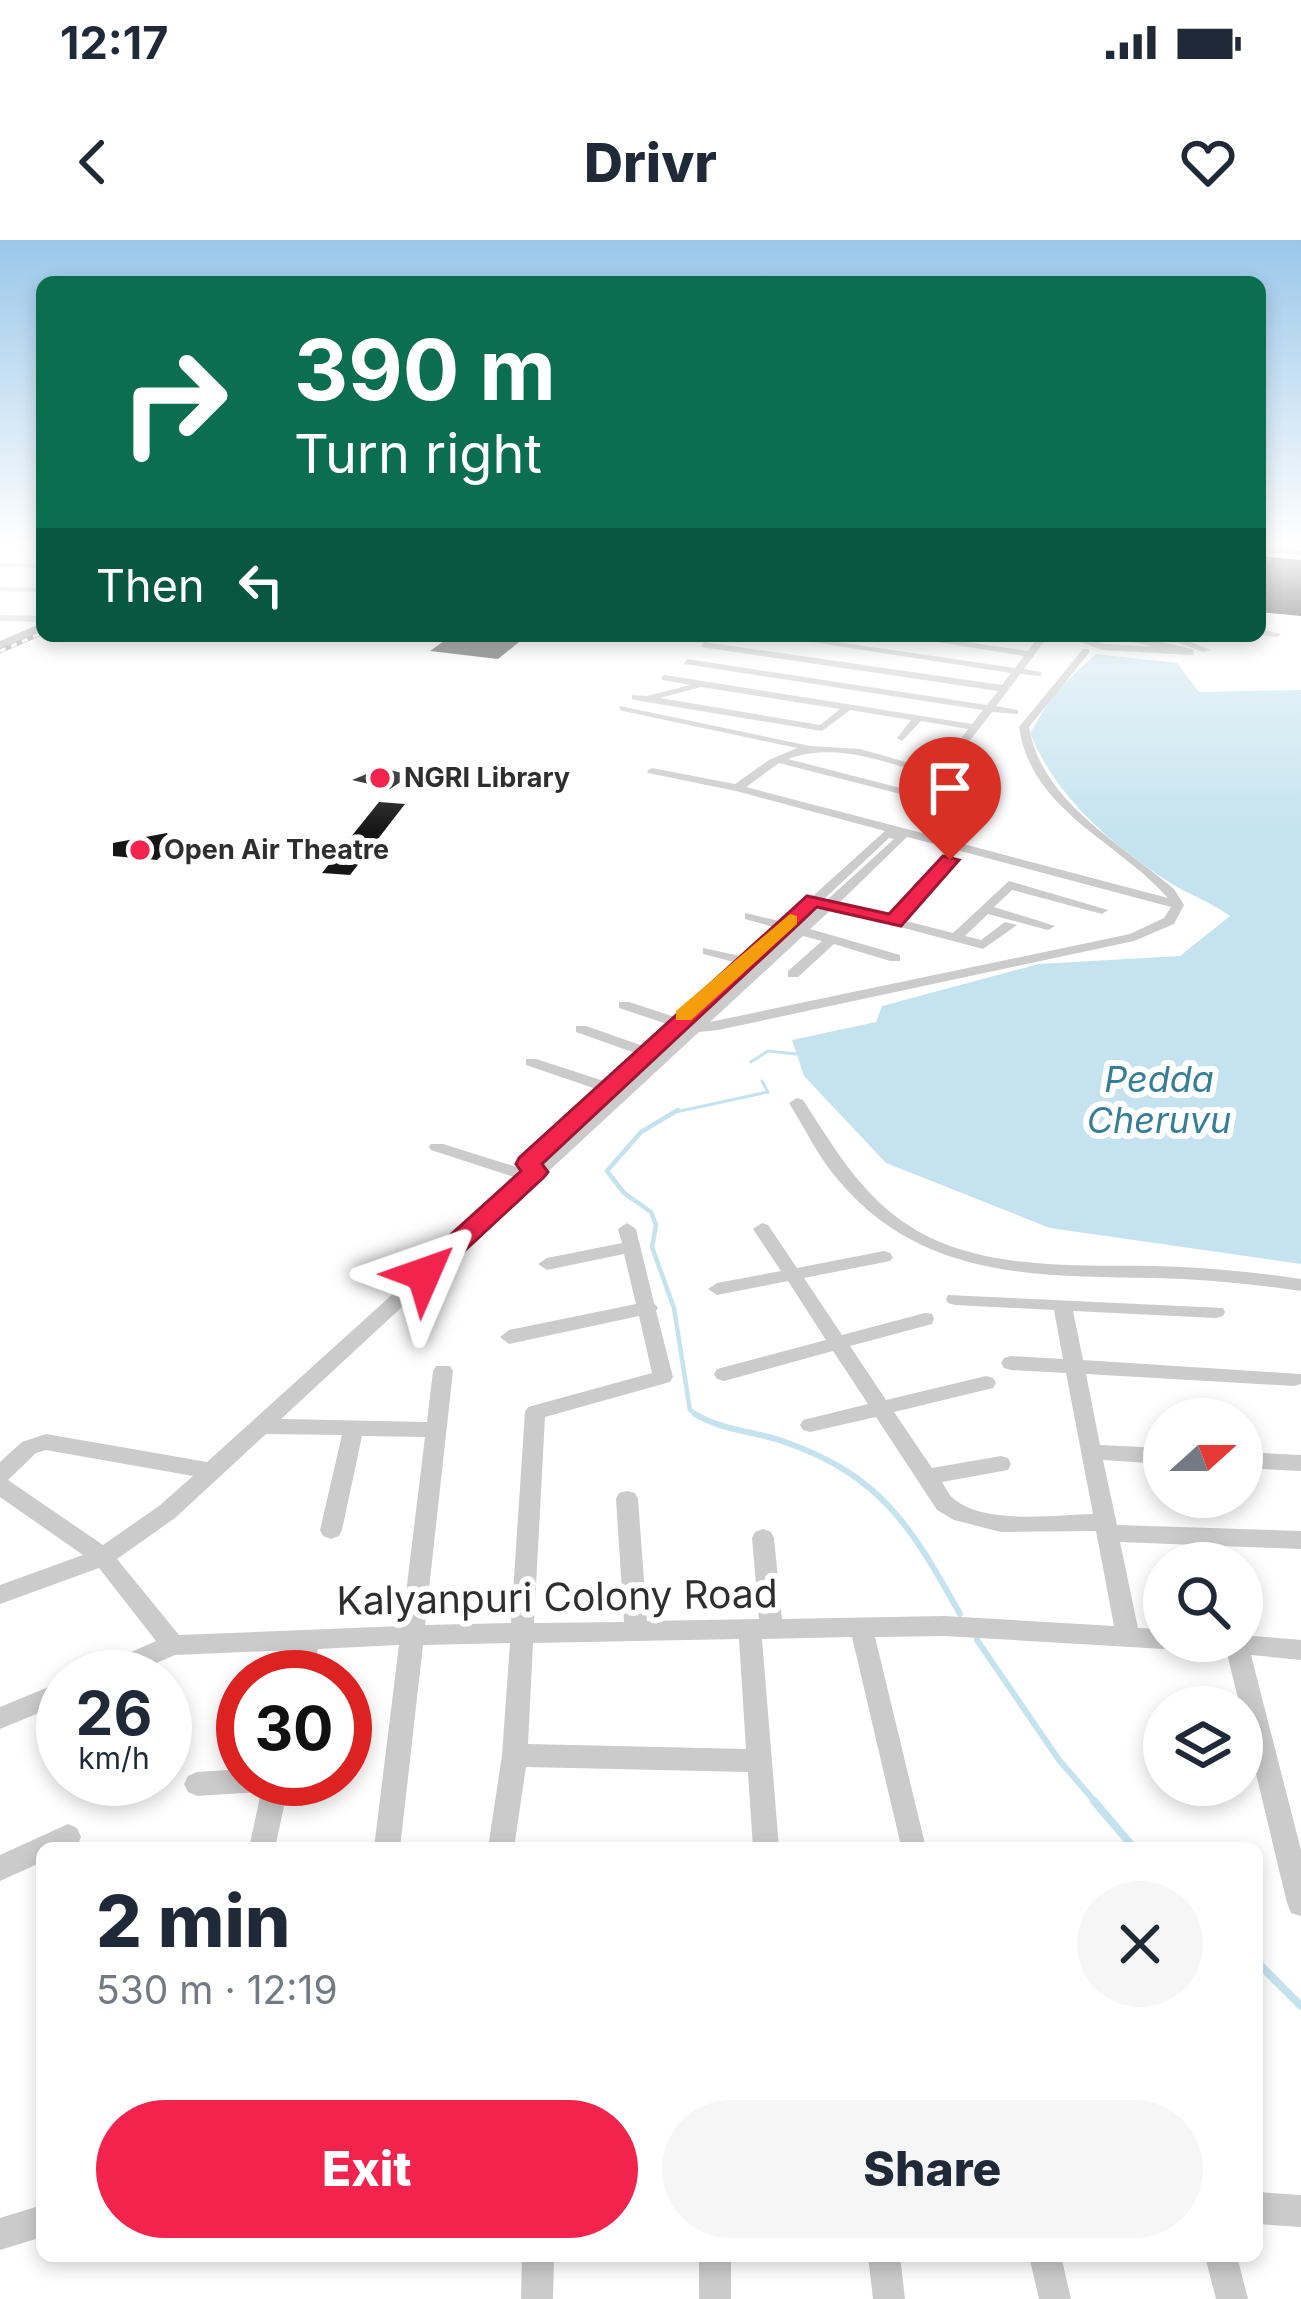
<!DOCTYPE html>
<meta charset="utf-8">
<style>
body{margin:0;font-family:Inter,sans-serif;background:#f6f6f7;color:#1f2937;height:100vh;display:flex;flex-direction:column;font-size:45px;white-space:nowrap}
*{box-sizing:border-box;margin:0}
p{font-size:39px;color:#747a83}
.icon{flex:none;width:66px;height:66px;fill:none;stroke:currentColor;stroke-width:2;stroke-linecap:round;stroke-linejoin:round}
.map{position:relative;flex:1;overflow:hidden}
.sheet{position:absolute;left:36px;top:1602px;width:1227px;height:420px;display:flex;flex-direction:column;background:#fff;border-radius:18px;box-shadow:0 6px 18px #0003}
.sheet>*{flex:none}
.top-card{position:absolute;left:36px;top:36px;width:1230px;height:366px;border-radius:18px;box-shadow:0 6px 18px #0003;background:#0b6e4f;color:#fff;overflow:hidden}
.needle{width:78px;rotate:69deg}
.fabs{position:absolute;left:1143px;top:1158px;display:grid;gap:24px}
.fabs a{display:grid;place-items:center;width:120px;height:120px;border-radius:50%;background:#fff;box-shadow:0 6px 18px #0003;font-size:60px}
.speed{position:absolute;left:36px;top:1410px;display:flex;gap:24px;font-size:60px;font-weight:700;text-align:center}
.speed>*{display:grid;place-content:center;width:156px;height:156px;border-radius:50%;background:#fff;box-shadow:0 6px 18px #0003;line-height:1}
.speed small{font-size:30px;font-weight:400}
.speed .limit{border:18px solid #d22;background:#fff;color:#111}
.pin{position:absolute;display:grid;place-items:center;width:102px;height:102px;color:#fff;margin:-123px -51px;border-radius:50% 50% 50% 0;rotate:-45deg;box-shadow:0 0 12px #0007}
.pin .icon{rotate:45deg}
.me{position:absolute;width:132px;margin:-66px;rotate:47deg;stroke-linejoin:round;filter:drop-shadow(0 0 9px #0008)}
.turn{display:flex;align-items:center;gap:42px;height:252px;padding:0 60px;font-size:54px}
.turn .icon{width:156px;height:156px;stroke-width:2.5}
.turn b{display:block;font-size:84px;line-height:102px}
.then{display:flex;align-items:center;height:114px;padding:0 60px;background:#0003;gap:24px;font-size:45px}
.round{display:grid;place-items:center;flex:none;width:126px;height:126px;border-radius:63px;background:#f6f6f7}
.headline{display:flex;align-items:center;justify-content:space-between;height:204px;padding:0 60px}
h1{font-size:72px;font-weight:800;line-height:90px}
.primary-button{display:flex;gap:24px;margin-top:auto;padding:24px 60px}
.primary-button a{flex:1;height:138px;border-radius:72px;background:#f2234d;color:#fff;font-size:48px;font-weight:800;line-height:138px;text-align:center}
.primary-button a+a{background:#f6f6f7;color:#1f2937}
.status{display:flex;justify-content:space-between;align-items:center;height:84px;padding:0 60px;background:#fff;direction:ltr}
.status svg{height:33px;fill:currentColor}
header{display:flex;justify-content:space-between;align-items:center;height:156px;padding:0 60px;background:#fff;font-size:54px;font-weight:800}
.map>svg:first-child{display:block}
.water{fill:#c5e3ee}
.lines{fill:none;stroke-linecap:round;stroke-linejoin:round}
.stream-far3{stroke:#c5e3ee;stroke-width:3}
.stream-far2{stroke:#c5e3ee;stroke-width:4.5}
.stream-far1{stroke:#c5e3ee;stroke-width:6}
.stream{stroke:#c5e3ee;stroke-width:8}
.building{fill:#151515}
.pedestrian{stroke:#cbcbcb;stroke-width:6}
.minor{fill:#cbcbcb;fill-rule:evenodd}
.tertiary{fill:#cbcbcb;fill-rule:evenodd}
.secondary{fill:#b8b8b8;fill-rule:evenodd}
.primary{fill:#a6a6a6;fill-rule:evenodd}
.rail-casing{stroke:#838383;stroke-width:4.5}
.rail{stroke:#fff;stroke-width:3;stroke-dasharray:6;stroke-linecap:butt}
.route{fill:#f2234d;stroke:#9d1732;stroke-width:3}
.slow{fill:#f59e0b}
.poi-dot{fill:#f2234d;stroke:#fff;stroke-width:4.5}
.labels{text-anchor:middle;stroke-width:12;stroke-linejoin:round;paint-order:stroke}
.far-poi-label{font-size:27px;font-weight:bold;fill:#2e2e2e;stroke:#fff;text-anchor:start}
.water-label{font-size:36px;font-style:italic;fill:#367d96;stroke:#fff}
.near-street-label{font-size:39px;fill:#2e2e2e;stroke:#fff}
</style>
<div class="status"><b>12:17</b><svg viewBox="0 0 49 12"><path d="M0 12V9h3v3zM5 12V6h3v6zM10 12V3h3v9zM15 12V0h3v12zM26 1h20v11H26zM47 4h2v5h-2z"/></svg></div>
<header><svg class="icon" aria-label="back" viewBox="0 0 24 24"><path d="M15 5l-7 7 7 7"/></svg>Drivr<svg class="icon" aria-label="heart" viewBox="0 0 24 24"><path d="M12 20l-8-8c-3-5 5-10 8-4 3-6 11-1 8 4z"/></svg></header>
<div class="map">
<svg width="1301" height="2059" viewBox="0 0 1301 2059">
<rect width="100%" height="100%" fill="#fff"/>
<path class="water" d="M1096 414 1177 423 1199 452 1301 450V1024L1050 988 886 923 804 836 792 800 876 782 882 766 1039 724 1180 716 1230 676C1211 662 1185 653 1164 639 1108 601 1056 557 1030 493L1054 453Z"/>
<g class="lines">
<g class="stream-far3">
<path d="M751 822 768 811 796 814"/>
<path d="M671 873 768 852 762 841"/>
</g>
<path class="stream-far2" d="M678 870 641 892 607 931 624 953 651 972 656 985 652 1007 674 1068 690 1170 699 1177"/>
<g class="stream-far1">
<path d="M695 1174C723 1191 755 1191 785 1202 882 1236 912 1288 960 1374"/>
<path d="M977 1400 1059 1520 1097 1564"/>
</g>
<g class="stream">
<path d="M1094 1561 1134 1608"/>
<path d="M1257 1722 1301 1766"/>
</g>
</g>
<g class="building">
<path d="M1260 316 1301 320V376L1260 372Z"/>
<path d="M451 396H503L524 398 498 419 430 411Z"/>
<path d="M381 528 411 535 390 549 352 540Z"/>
<path d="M379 562 405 564 350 635 322 633Z"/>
<path d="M167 593 173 605 157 620 113 616V603Z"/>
</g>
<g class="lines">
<path class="pedestrian" d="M1071 396 1103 407 1191 412 1121 396"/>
<g class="minor">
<path d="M2 305H42V308L6 307Z"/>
<path d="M1271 305H1301V308Z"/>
<path d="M0 323 42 324V328L0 327Z"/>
<path d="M0 347 42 348V352L0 351Z"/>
<path d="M1260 389 1281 394 1277 397 1260 395Z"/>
<path d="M774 396H796L1015 428 1024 416 900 396H923L1028 411 1039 396H1048L1024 429 1041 432V436L1020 434 996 466 1018 470V474L992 472 964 508 972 539 968 552 916 558 779 523 746 547 922 593 943 579H951V583L933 596 1168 658C1118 601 1031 571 1019 487L1083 409H1089V413L1029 487C1041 561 1121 604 1174 649L1184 665 1174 684 1134 701 718 790 699 792 281 1179 427 1182 433 1131 436 1126H450L453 1131 425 1385 511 1383 525 1172 528 1167 652 1133 639 1076 509 1104 500 1097 509 1090 636 1064 624 1014 547 1030 538 1024 547 1018 622 1003 618 989 627 983 636 989 654 1063 658 1068 656 1071 673 1137 670 1142 545 1177 534 1383 624 1382 616 1259 619 1253 627 1251 635 1253 638 1259 647 1381 759 1379 752 1298 755 1292 763 1289 771 1292 774 1298 782 1379 944 1376 1114 1386 1096 1291 1001 1292 954 1280 937 1270 876 1177 810 1192 803 1190 800 1185 803 1180 868 1164 833 1111 724 1141 717 1139 714 1134 717 1129 826 1100 788 1041 717 1055 708 1049 717 1043 781 1031 753 989 762 983 768 985 797 1028 884 1011 890 1013 893 1017 890 1021 804 1038 842 1095 925 1073 932 1074 934 1079 932 1084 850 1106 886 1160 986 1136 993 1138 996 1143 993 1148 894 1172 932 1228 1001 1216 1008 1218 1011 1224 1008 1230 942 1242C946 1248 948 1254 953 1258 982 1285 1055 1275 1093 1274L1066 1133 1011 1130 1004 1128 1001 1123 1004 1118 1011 1116 1063 1119 1054 1070 955 1065 948 1063 946 1059 948 1055 1223 1068 1225 1072 1223 1076 1216 1078 1073 1071 1083 1120 1301 1134V1144L1294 1146 1086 1134 1100 1205 1164 1208V1224L1103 1220 1117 1285 1301 1291V1309L1120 1302 1138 1388 1164 1389V1401H1175L1172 1406 1164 1409 944 1396 875 1397 926 1608 901 1606 852 1397 762 1399 779 1608H753L748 1532 526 1527 514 1608H488L502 1515 510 1403 423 1405 400 1608H374L399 1405 318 1409 312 1437H288L294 1410 175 1415 124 1437H86L90 1430 156 1401 99 1328 0 1364V1345L83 1315 0 1257V1222L22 1202 46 1194 207 1222 520 939 431 910 429 907 431 904H443L523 929 520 924 522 921 599 850 526 825V819H536L607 842 638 814 576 792V786H586L646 807 670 785 619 768V762H629L678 778 738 723 703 714V708L745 717 777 688 745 679V673L784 682 885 591 736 551 648 533 647 531 652 528 735 544 769 520 797 508 623 471 620 470V466L810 506 860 509 938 531 939 533 934 536C885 523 838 501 788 519L916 552 959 547 962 539 954 508 968 489 921 481 902 501 897 498 911 480 850 470 822 491 635 460 632 459V455L647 456 690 445 662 440V436L665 435 972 484 983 470 684 424 687 419 987 465 998 451 701 407 704 402 1002 445 1011 433ZM701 447 840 469 820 485 660 458ZM907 597 919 600 1171 667 1164 678 1130 694 710 782 803 696 822 701 788 731V737H798L834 704 890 721H900V715L810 689 832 669 983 709 1017 685 1005 682 981 700 965 696 988 674 1048 690 1055 686 994 667 1012 650 1102 674 1108 670 1009 641 953 693 902 680 954 622V616H946L891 677 839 663ZM889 598 894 599 827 660H823ZM819 663 821 666 798 686 795 685ZM789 691 791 692 692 783 690 782ZM683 789 684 790 619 848ZM266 1194 342 1195 320 1290 323 1296 331 1299 339 1296 342 1290 362 1196 425 1197 402 1386 179 1395 117 1319 175 1278ZM46 1210 193 1236 159 1266 103 1305 8 1240 36 1213ZM739 1399 746 1509 528 1504 533 1403Z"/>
<path d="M1161 396H1174L1211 410 1203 412Z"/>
<path d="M797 858 803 860C832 904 857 949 902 981 972 1031 1071 1025 1153 1026 1203 1027 1252 1032 1301 1039V1051C1252 1044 1203 1039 1154 1038 1036 1036 922 1039 839 941 819 919 805 888 789 863Z"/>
<path d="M1242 1212 1301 1215V1231L1242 1228Z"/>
<path d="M1242 1395 1301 1400V1420L1251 1415 1301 1610V1676L1291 1673 1287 1663 1227 1413 1195 1408 1191 1401H1242Z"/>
<path d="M63 1441V1463L0 1489V1467Z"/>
<path d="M243 1529V1539H290L275 1608H249L261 1552 197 1556 188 1552 184 1544 188 1536 197 1532Z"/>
<path d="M68 1584 77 1588 81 1597 77 1606 42 1608V1622L0 1641V1615Z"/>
<path d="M1257 1952 1301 1955V1987L1257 1984Z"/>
<path d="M42 1965V1997L0 2010V1978Z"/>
<path d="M522 2016H554L553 2059H521Z"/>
<rect x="699" y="2016" width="32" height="43"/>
<path d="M868 2016H900L905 2059H873Z"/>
<path d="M1029 2016H1061L1071 2059H1039Z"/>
<path d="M1205 2016H1237L1248 2059H1216Z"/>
</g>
<path class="tertiary" d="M0 375 42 376V382L0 381Z"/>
<path class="secondary" d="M1260 305 1301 310V316L1260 311Z"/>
<path class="primary" d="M42 383V392L0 410V401Z"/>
<g class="rail-casing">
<path id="rail" d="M0 411 42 393"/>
</g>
<use href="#rail" class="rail"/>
</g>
<linearGradient id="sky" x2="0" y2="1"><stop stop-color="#9ac7ea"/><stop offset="0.51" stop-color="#fff"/><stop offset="1" stop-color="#fff" stop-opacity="0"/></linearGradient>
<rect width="1301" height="593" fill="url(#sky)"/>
<path class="route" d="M943 616 959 620 901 686 817 667 542 924 548 932 544 937 433 1040H414V1028L521 931 516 924 519 918 807 656 889 674Z"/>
<path class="slow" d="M790 674 797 676V684L691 780H676V771Z"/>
<g class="poi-dot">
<circle cx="380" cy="538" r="12"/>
<circle cx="140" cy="610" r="12"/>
</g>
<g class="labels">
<g class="far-poi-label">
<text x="404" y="547">NGRI Library</text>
<text x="164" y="619">Open Air Theatre</text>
</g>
<g class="water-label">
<text x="1159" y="852">Pedda<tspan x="1159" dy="41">Cheruvu</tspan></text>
</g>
<g class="near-street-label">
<text transform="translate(557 1357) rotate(-1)" y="14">Kalyanpuri Colony Road</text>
</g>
</g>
</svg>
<div class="fabs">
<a><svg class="needle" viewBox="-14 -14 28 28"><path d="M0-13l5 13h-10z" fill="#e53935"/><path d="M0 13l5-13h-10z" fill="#747a83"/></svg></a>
<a><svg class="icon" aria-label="search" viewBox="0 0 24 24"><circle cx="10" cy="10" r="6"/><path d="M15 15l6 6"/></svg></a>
<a><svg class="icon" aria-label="layers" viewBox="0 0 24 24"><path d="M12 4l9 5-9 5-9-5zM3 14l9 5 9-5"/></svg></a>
</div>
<div class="speed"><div>26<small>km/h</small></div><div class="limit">30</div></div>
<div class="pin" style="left:950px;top:620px;background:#d93025"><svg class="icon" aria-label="arrive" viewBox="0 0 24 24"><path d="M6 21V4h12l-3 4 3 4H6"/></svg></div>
<svg class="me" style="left:424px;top:1034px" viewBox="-20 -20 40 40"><path d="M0-17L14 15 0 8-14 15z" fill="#f2234d" stroke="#fff" stroke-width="4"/></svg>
<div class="top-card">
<div class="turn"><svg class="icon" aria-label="right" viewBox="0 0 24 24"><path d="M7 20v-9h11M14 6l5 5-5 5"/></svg><div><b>390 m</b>Turn right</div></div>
<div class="then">Then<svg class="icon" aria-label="left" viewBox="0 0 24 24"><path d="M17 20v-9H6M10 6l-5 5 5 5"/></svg></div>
</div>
<section class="sheet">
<div class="headline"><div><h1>2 min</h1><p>530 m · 12:19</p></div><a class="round"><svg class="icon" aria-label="close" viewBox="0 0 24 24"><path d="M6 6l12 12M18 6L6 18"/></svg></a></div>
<div class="primary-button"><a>Exit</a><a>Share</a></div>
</section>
</div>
